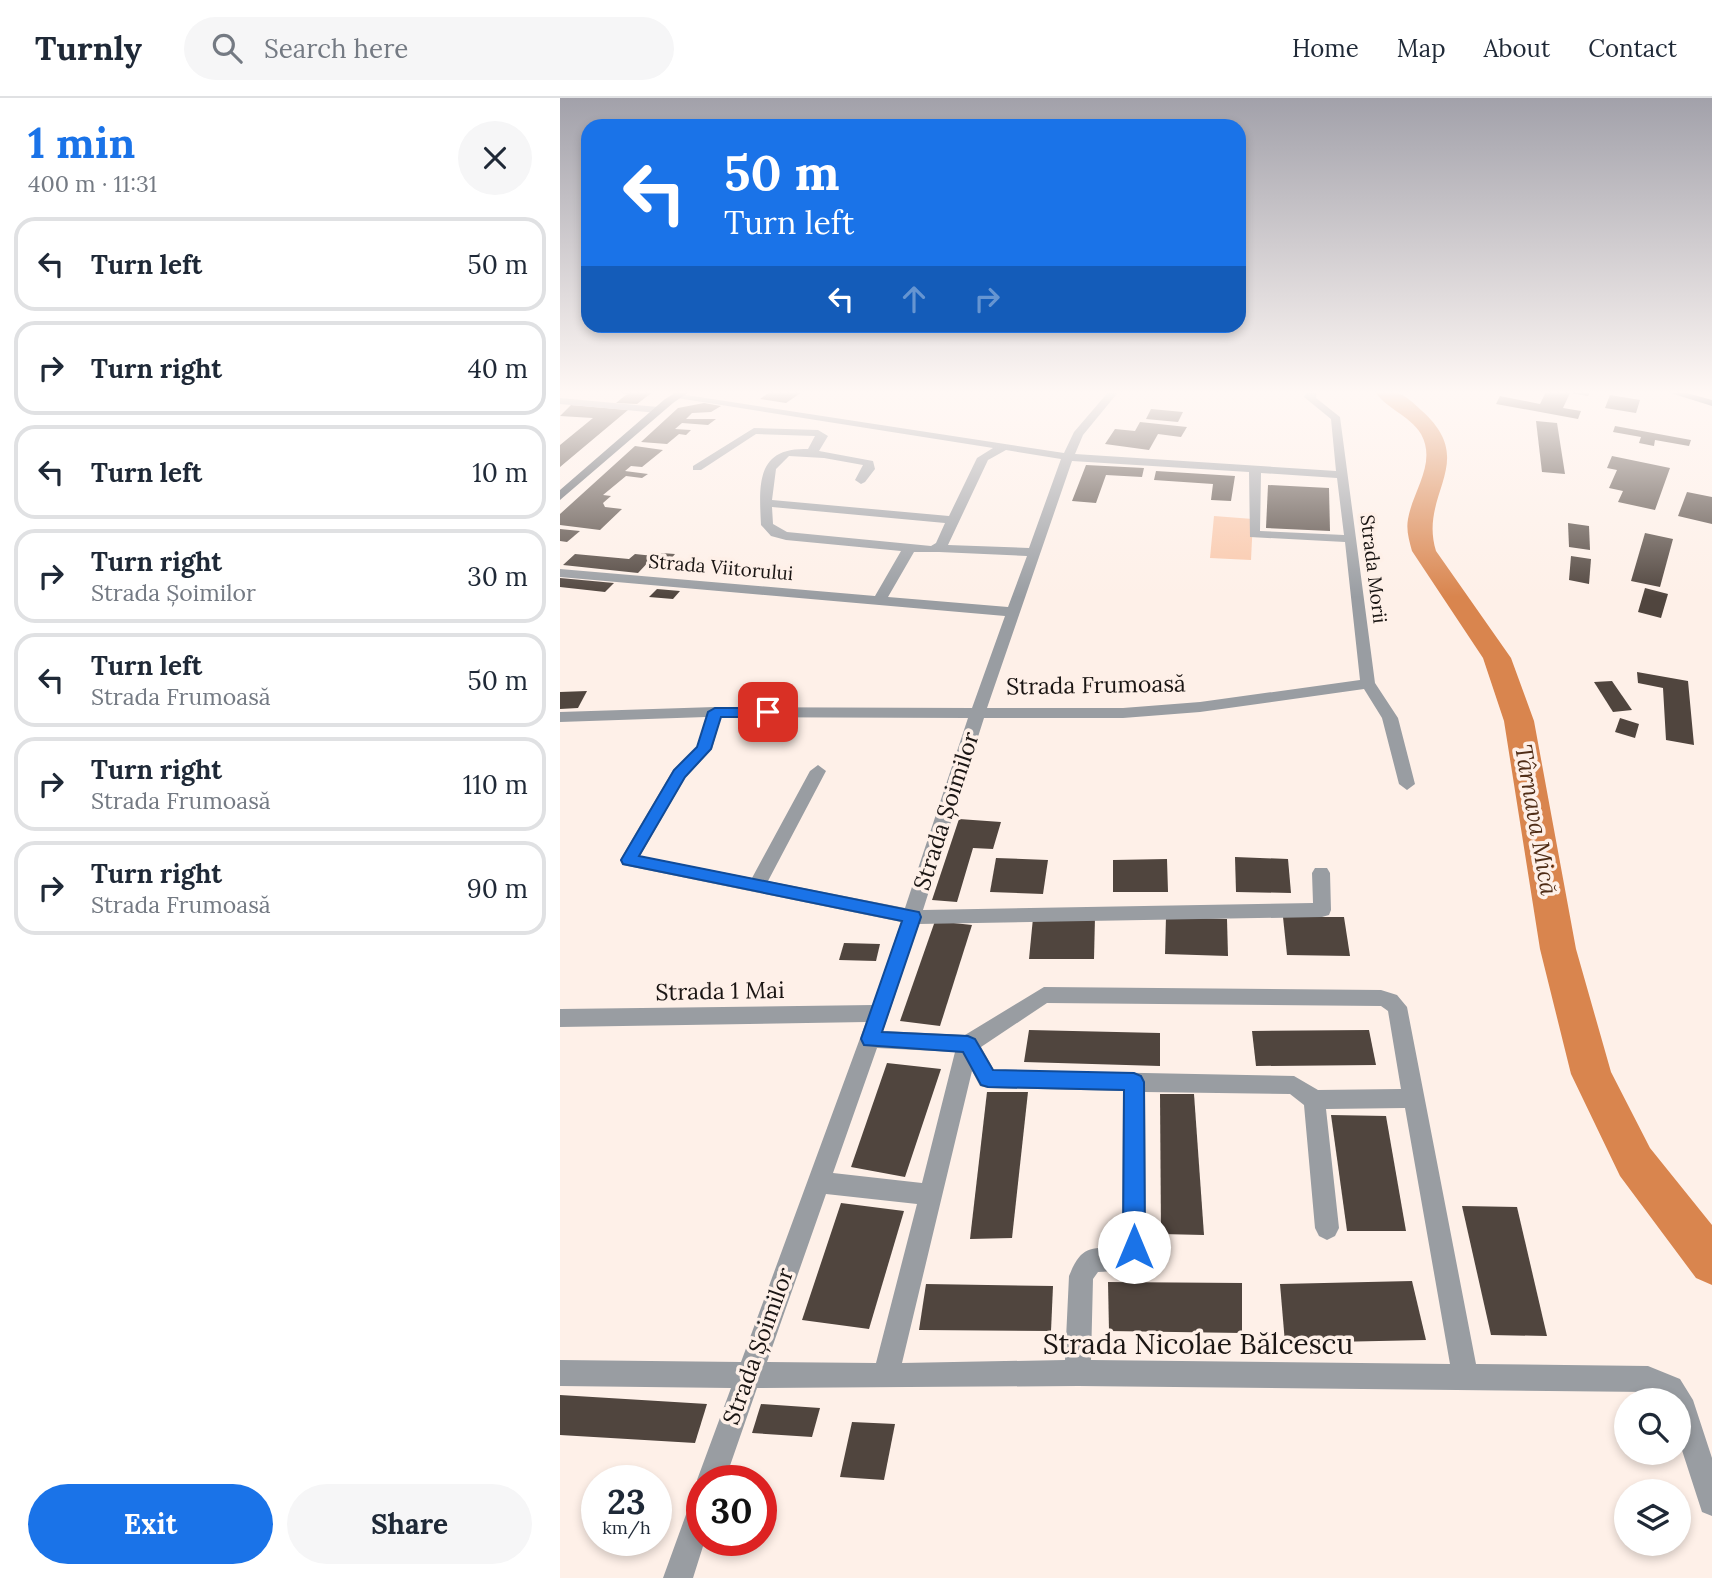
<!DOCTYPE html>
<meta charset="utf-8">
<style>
body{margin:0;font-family:Lora,serif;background:#f6f6f7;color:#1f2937;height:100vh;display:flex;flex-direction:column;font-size:26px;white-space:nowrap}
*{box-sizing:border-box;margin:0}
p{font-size:23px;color:#747a83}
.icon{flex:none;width:38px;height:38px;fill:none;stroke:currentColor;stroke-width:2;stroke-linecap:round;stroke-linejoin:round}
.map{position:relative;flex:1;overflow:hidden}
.sheet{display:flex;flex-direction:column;background:#fff;width:560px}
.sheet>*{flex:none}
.guide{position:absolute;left:21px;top:21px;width:665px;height:214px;border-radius:21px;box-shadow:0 4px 10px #0003;background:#1a73e8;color:#fff;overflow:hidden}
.controls{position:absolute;left:1054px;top:1290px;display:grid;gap:14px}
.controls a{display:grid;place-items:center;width:77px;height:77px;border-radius:50%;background:#fff;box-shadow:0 4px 10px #0003;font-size:35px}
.speed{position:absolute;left:21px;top:1367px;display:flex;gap:14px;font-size:35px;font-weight:700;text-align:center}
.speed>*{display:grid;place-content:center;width:91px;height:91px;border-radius:50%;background:#fff;box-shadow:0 4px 10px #0003;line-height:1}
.speed small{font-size:18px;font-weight:400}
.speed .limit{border:10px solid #d22;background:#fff;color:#111}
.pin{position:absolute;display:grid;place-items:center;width:60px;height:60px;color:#fff;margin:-30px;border-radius:14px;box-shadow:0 4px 10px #0006}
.me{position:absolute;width:77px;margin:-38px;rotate:0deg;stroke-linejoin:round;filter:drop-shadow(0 0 5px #0008)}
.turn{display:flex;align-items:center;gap:24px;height:147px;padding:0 28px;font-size:32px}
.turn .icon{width:91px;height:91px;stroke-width:2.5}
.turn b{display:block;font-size:49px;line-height:60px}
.lanes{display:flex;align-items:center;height:66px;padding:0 28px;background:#0003;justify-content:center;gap:35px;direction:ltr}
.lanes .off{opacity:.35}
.round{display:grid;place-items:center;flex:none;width:74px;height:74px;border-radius:37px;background:#f6f6f7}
.headline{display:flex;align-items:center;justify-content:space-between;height:119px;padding:0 28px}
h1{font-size:42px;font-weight:700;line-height:52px;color:#1a73e8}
.button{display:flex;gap:14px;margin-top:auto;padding:14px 28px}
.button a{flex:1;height:80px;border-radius:42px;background:#1a73e8;color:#fff;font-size:28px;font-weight:700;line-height:80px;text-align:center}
.button a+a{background:#f6f6f7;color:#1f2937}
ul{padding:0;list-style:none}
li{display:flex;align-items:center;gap:21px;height:94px;margin:0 14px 10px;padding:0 14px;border:4px solid #e0e1e3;border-radius:21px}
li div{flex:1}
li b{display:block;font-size:26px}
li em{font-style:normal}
header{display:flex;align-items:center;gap:42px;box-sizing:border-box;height:98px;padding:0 35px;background:#fff;border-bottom:2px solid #e0e1e3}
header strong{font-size:33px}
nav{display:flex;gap:38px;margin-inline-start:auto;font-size:24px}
.search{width:490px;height:63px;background:#f6f6f7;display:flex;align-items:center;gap:18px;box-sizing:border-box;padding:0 24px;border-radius:38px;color:#747a83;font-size:26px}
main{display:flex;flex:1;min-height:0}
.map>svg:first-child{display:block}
.green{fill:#f9c6a8}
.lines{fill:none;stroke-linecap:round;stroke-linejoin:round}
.river{fill:#d9854e;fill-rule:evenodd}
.building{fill:#50453e}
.minor{fill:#999da2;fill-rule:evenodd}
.major{fill:#50575f;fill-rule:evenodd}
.route{fill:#1a73e8;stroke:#114b97;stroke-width:2}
.labels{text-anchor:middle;stroke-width:7;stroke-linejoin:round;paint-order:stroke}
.far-street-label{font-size:19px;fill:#1a1513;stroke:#fef0e8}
.street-label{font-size:23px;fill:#1a1513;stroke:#fef0e8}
.water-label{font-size:24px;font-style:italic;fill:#502d16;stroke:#fef0e8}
.near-street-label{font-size:28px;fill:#1a1513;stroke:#fef0e8}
</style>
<header>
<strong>Turnly</strong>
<div class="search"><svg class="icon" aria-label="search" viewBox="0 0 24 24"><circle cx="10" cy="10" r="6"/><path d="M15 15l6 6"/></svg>Search here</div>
<nav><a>Home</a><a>Map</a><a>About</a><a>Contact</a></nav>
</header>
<main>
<section class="sheet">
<div class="headline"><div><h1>1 min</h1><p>400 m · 11:31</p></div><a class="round"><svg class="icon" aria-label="close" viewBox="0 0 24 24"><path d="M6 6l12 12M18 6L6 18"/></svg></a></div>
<ul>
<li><svg class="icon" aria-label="left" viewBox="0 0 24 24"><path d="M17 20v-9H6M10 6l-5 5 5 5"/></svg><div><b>Turn left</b></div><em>50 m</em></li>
<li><svg class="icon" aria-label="right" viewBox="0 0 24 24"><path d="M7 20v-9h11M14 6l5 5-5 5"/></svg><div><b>Turn right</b></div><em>40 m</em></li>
<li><svg class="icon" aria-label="left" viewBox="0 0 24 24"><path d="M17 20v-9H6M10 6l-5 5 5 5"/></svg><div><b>Turn left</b></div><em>10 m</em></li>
<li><svg class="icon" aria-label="right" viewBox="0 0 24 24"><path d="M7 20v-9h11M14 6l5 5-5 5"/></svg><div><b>Turn right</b><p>Strada Șoimilor</p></div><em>30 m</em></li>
<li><svg class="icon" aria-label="left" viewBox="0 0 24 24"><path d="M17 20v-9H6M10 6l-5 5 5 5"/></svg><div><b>Turn left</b><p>Strada Frumoasă</p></div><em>50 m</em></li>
<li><svg class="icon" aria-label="right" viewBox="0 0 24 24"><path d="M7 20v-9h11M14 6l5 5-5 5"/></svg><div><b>Turn right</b><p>Strada Frumoasă</p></div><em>110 m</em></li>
<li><svg class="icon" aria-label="right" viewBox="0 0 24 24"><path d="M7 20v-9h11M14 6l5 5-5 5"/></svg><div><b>Turn right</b><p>Strada Frumoasă</p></div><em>90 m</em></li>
</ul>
<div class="button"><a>Exit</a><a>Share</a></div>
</section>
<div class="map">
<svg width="1152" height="1480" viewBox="0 0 1152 1480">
<rect width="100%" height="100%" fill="#fef0e8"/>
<path class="green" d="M654 418 693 421 691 462 650 460Z"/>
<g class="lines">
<path class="river" d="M814 292C838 292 843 295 861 312 920 364 858 395 876 453L951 560 974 623 1016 851 1051 974 1090 1050 1152 1127V1187L1136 1180 1060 1078 1011 976 980 851 944 623 923 560 852 453C849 442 846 432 848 421 853 392 877 365 861 336 850 317 824 310 814 292Z"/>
</g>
<g class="building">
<path d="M41 292H81L94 293 77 306 56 305 67 296Z"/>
<path d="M213 292H245L226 305 200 301Z"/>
<path d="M987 292H1031L1028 298 1010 295 1003 310 1021 313 1018 321 936 306 940 298 980 306Z"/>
<path d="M1050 297 1080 302 1076 315 1045 310Z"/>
<path d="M144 305 161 308 151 314 132 315 126 321H156L148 327 122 325 115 331 131 332 126 337 119 336 107 346 81 344 118 310Z"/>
<path d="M11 307 68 312 0 369V347L33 320 0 318Z"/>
<path d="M591 311 623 314 618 324 586 321Z"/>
<path d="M976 323 997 325 1005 376 982 374Z"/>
<path d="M580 324 627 329 621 339 598 336 589 352 545 346 555 331 575 333Z"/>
<path d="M1055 328 1131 342 1129 348 1095 342 1094 348 1079 345 1081 339 1053 334Z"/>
<path d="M75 348 103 352 82 369 71 368 65 373 88 376 82 380 66 378 43 397 51 398 43 405 45 409 62 411 40 432 0 427V416Z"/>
<path d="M1052 358 1110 370 1095 412 1058 404 1063 393 1049 390 1057 372 1047 370Z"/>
<path d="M526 367 584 370 582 379 546 377 536 405 512 403Z"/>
<path d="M596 373 675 378 671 403 651 402 653 386 594 382Z"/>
<path d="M708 387 769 390 770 433 706 430Z"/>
<path d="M1127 394 1152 399V426L1118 418Z"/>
<path d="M1008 425 1029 428 1030 452 1009 449Z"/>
<path d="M0 431 20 433 7 444 0 443Z"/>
<path d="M1085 435 1113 441 1100 489 1071 483Z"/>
<path d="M101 455 115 456 103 470 89 469Z"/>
<path d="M15 456 69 461 75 456 94 458 78 475 3 467Z"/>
<path d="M1011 458 1031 461 1029 486 1009 482Z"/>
<path d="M0 480 54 485 45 494 0 489Z"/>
<path d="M1085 490 1108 496 1101 520 1078 514Z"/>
<path d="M97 491 120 493 113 501 89 499Z"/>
<path d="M1077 574 1128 583 1134 647 1106 642 1103 590 1078 585Z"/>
<path d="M1052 583 1072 612 1053 614 1034 584Z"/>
<path d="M27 593 18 610 0 611V594Z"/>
<path d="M1060 620 1079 626 1075 640 1055 634Z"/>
<path d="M399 721 441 724 433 751 413 750 397 804 372 802Z"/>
<path d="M675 759 728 761 731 795 676 794Z"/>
<path d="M436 760 488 762 483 796 430 794Z"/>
<path d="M607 761 608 794H553V762Z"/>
<path d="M535 819 534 861H469L473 820Z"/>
<path d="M606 819 667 821 668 858 605 856Z"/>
<path d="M723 819H784L790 858 727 857Z"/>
<path d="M375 823 412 827 380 928 340 923Z"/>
<path d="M284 845 320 846 316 863 279 862Z"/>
<path d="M469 932 600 935V968L464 964Z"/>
<path d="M809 932 816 967 696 968 692 933Z"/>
<path d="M327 965 381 971 345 1079 291 1069Z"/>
<path d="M427 994H468L452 1140 410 1141Z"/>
<path d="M600 996H634L644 1137 601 1136Z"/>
<path d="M771 1017 826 1018 846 1133H787Z"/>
<path d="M281 1105 344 1113 309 1231 242 1222Z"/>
<path d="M902 1108 957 1109 987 1238 931 1237Z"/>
<path d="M852 1183 866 1242 725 1245 720 1186Z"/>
<path d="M548 1184 682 1185V1235L549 1233Z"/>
<path d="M366 1186 493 1188 491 1233 359 1232Z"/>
<path d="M0 1297 147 1306 135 1345 0 1337Z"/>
<path d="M201 1306 260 1310 252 1339 192 1335Z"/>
<path d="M292 1324 335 1326 324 1382 280 1379Z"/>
</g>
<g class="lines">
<g class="minor">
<path d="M550 292H560L523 337 515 356 776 373 771 321 744 299 747 292H757L756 300 780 319 815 585 838 620 855 686 847 692 839 686 822 620 804 591 640 614 563 620H424L363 812 753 805 752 775 755 770H767L770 775 771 812 769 817 762 819 359 826 323 933 405 937 484 889 821 892 837 897 847 909 916 1266 1088 1268 1120 1281 1133 1302 1152 1360V1418L1142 1414 1118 1340V1302H1104L1088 1294 518 1288 197 1290 165 1382H142V1392L137 1382 171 1290 0 1288V1262L181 1264 306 924 0 929V911L313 907 341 824 63 767 60 762 113 672 137 649 146 619 0 624V614L155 609 412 610 445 518 0 479V471L315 498 341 453 226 442 211 438 201 427C199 386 196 349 248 351L255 338 196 336 141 372H133V368L194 330 258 332 268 338 259 353 313 363 315 371 305 384 301 386 295 382 303 367 264 360 229 358 216 371 212 402 389 418 417 360 433 350 117 300 113 299V295L504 355 514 334ZM446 352 501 361 469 450 388 447 428 362ZM512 363 689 374 690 439 785 444 800 582 640 604 563 610H427ZM701 375 777 380 784 437 700 433ZM212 409 385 425 376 445 371 448 227 434 213 426ZM354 454H379L467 458 448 509 328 499ZM161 619 408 620 345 810 208 783 266 673 258 667 250 673 192 780 80 758 125 680 152 651ZM487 905 821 908 828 913 841 991 758 992 734 978 434 972 421 949ZM317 950 395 954 362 1085 273 1075ZM412 973 420 988 428 990 563 993 562 1144 557 1149C528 1150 521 1149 509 1178L505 1262 342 1265ZM585 994 730 996 744 1007 755 1130 759 1138 767 1142 775 1138 779 1130 766 1011 845 1010 890 1266 531 1262 533 1181 538 1174C560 1173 576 1172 586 1149ZM266 1096 357 1106 316 1265 207 1264Z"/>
<path d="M0 300 98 309 103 312 98 315 0 306Z"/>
<path d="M142 1396V1442H145L133 1480H103L132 1400Z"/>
</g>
<g class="major">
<path d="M120 292H132L113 305 0 402V392L105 301Z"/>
<path d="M1101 292H1116L1152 302V308Z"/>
</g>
</g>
<linearGradient id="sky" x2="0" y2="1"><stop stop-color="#a2a1aa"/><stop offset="0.59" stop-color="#fff8f5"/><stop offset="1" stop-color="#fff8f5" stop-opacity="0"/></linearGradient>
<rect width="1152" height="499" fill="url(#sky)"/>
<path class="route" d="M155 610H208L215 614 208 619H161L151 651 125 679 79 758 359 814 361 819 322 934 408 938 415 941 433 972 574 975 581 978 584 984 585 1149 582 1157 574 1160 566 1157 563 1149 564 992 428 989 421 987 403 954 304 947 301 941 342 823 63 766 61 762 114 672 137 649 148 614Z"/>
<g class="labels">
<g class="far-street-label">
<text transform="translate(161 469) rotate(5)" y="7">Strada Viitorului</text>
<text transform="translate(814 471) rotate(83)" y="7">Strada Morii</text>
</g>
<g class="street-label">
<text transform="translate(536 587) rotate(-1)" y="8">Strada Frumoasă</text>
<text transform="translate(386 713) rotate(-72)" y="8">Strada Șoimilor</text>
<text transform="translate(160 893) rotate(-1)" y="8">Strada 1 Mai</text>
<text transform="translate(198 1248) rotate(-70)" y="8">Strada Șoimilor</text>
</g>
<g class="water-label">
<text transform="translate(976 722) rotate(80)" y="8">Târnava Mică</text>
</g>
<g class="near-street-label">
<text x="638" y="1256">Strada Nicolae Bălcescu</text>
</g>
</g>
</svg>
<div class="controls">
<a><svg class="icon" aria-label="search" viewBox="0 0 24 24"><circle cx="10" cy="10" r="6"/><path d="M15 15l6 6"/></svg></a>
<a><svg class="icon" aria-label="layers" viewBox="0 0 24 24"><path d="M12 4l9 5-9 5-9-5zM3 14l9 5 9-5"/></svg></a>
</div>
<div class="speed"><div>23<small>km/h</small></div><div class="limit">30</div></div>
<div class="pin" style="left:208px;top:614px;background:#d93025"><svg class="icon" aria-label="arrive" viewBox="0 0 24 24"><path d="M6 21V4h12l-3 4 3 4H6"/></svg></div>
<svg class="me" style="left:574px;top:1149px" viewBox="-20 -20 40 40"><circle r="19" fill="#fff"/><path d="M0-13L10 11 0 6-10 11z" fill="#1a73e8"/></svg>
<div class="guide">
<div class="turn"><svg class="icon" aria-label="left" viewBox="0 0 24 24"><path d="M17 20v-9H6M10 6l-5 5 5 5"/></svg><div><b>50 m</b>Turn left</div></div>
<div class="lanes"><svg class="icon" aria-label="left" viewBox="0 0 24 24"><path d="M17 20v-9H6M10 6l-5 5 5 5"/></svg><svg class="icon off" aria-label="ahead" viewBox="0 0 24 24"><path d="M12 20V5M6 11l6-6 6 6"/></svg><svg class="icon off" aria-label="right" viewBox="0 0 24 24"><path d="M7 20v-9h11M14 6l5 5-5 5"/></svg></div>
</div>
</div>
</main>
